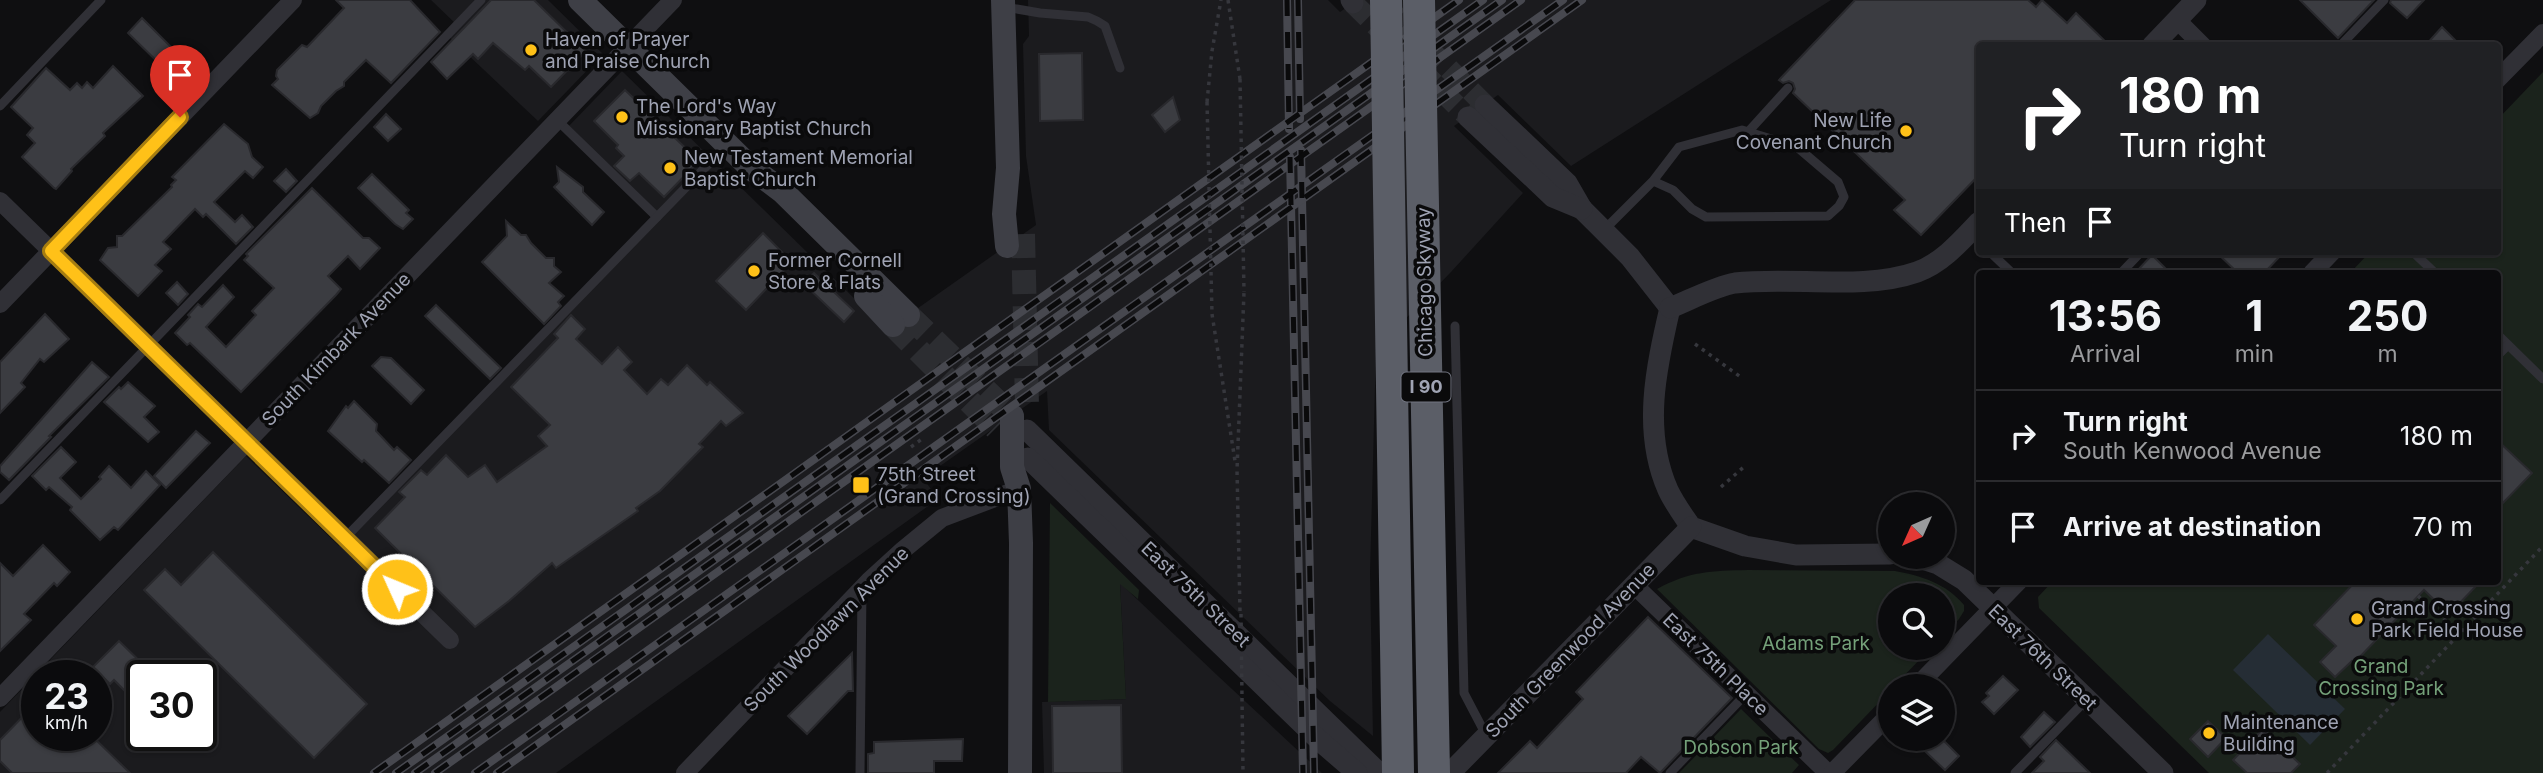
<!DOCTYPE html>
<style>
body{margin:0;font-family:Inter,sans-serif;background:#141416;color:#f1f3f6;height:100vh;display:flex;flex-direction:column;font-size:26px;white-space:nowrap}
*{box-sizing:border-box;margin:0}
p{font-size:23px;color:#9a9b9d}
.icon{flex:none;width:38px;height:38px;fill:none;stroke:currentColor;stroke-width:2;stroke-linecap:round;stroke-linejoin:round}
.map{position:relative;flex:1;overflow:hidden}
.side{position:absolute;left:1976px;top:270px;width:525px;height:315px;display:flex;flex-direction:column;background:#0b0b0d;border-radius:7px;box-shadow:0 2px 5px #0004,0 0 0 2px #2b2b2e}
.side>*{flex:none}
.top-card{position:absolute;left:1976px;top:42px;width:525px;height:214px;border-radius:7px;box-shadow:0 2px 5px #0004,0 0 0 2px #2b2b2e;background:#202124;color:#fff;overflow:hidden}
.needle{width:46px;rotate:225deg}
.fabs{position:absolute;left:1878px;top:492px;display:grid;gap:14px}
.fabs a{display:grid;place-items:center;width:77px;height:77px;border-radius:50%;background:#0b0b0d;box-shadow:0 2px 5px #0004,0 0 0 2px #2b2b2e;font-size:35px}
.speed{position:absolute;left:21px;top:660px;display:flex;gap:14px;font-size:35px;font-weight:700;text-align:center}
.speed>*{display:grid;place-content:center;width:91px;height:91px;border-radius:50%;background:#0b0b0d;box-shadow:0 2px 5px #0004,0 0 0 2px #2b2b2e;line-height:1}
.speed small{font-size:18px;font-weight:400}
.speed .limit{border:4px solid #111;border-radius:10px;background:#fff;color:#111}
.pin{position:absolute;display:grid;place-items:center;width:60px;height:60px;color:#fff;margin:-72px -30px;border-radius:50% 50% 50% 0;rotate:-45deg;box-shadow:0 0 7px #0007}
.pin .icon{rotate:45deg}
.me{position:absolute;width:77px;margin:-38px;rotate:314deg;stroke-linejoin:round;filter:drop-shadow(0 0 5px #0008)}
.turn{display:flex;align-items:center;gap:24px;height:147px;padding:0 28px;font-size:32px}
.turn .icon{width:91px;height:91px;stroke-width:2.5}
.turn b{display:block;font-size:49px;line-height:60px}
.then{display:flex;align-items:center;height:66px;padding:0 28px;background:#0003;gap:14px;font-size:26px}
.eta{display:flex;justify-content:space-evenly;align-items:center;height:119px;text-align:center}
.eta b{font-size:42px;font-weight:700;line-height:49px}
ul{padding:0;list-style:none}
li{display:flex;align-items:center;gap:21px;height:91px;padding:0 28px;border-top:2px solid #2b2b2e}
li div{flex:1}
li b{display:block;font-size:26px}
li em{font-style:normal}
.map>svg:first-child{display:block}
.built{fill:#1b1b1e;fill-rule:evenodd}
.green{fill:#1b231c}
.water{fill:#252d35}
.building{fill:#3b3c41;stroke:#29292d;stroke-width:2}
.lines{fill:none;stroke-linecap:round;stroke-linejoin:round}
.tertiary-tunnel{stroke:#2c2d31;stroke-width:21;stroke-dasharray:21 10;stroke-linecap:butt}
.secondary-tunnel{stroke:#2c2d31;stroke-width:24;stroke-dasharray:24 12;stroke-linecap:butt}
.path{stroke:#36373d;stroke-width:3.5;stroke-dasharray:3.5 5;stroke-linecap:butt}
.service{stroke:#303036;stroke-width:9}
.minor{stroke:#303036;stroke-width:18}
.tertiary{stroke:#303036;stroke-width:21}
.secondary{stroke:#3e3f46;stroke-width:24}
.rail-casing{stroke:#47484f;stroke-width:8}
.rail{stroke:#0a0a0b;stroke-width:5;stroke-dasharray:16;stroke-linecap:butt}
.path-bridge{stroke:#36373d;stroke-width:3.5;stroke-dasharray:3.5 5;stroke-linecap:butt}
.motorway-bridge{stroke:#5b5e67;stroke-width:32}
.route-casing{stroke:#a67d10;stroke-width:18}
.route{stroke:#ffc118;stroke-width:12}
.poi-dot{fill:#ffc118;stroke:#0a0a0b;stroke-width:2.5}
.labels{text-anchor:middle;stroke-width:7;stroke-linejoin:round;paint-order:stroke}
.shield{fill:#0a0a0b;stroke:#727581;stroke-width:2}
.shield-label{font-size:18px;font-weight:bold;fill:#9fa3b3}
.poi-label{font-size:19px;fill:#9fa3b3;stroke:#0a0a0b;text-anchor:start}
.street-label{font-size:19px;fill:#9fa3b3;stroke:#0a0a0b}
.park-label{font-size:19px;fill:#74a079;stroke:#0a0a0b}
</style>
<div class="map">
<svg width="2543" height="773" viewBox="0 0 2543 773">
<rect width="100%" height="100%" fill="#0f0f11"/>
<g class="built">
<path d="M431 0H548L603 54 538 121 447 35 457 25Z"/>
<path d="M1028 0H1328L1340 12 1357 0H1831L1571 166 1498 95 1454 126 1523 193 1451 272 1376 349 1370 573 1373 736 1330 701 1049 430 1047 391 923 478 938 499 556 773H0V712L246 456 339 546 656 217 566 129 622 71 861 305 884 332 1036 225 1026 156 1023 44 1029 36ZM37 676H96V735H37ZM142 676H201V735H142Z"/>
<path d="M1120 583 1218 676 1322 773H1044L1042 702 1126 699Z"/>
</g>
<g class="green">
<path d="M2543 72V773H2209L2039 608 2038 597 2053 581H2497V273H2350L2370 252H2497V120Z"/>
<path d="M1050 503 1139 590 1138 599 1120 584 1126 699 1048 702Z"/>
<path d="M1748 570 1895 571C1922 576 1945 583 1964 605V611L1959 619 1943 636 1942 595H1890V648H1931L1894 686H1890V691L1833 750 1828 753 1819 749 1657 589C1690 571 1711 571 1748 570Z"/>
<path d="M1741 709 1799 765 1792 773H1679Z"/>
</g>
<path class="water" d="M2268 634 2345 709 2310 745 2233 670Z"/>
<g class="building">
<path d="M336 0H410L440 32 391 83 366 60 344 82V86L336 91 321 106 318 113 310 118 272 85 278 79 276 76 277 70 302 45 307 47 344 8Z"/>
<path d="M491 0H534L586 51 551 87 529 66 525 70 493 43 478 59 473 54 447 79 431 62Z"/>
<path d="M1855 0H2028L2036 7 2042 0 2067 23 2076 13 2110 46H1979V175L1921 235 1894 210 1905 200 1793 93 1795 89 1793 83 1789 81 1783 83 1779 80Z"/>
<path d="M2300 0H2374L2338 38Z"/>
<path d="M2391 0H2424L2407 18 2390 3Z"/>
<path d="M142 18 181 57 167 71 128 33Z"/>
<path d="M2442 27 2461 46H2425Z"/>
<path d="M1082 53 1083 120 1040 121 1039 54Z"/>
<path d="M113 66 143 96 103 133 105 136 71 169 72 171 56 189 54 188 22 157 35 143 27 135 33 128 11 107 46 68 70 90 77 83 82 88 87 82 93 88Z"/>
<path d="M625 90 699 161 664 197 639 173 630 181 614 166 624 156 616 148 618 145 594 121Z"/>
<path d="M1173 97 1180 120 1165 132 1152 115Z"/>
<path d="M386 114 401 129 388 141 374 127Z"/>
<path d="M224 124 248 144 252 157 263 167 253 178 245 171 214 202 235 222 242 215 253 227 236 244 206 214 203 217 195 209 163 242 171 249 155 265 162 271 138 296 100 260 108 248 117 247V236H122L172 187 171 185 176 180 172 177Z"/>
<path d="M557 167 583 187V192L604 212 592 225 554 187 559 182Z"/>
<path d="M286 169 297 181 286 192 274 181Z"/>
<path d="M372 174 409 210 406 213 413 219 403 229 395 224 358 188Z"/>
<path d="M312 188 363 238H369L380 248 360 269 348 256 328 276 341 289 336 295 241 392 190 343 187 345 175 333 190 317 188 315 198 304 202 307 223 285 234 297 206 327 226 347 256 315 252 311 274 288 244 260 248 256 246 254Z"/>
<path d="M506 221 521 235H526L531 243 546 258H554V266L561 272 549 283 564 296 558 302 561 306 544 324 482 262 507 236Z"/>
<path d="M763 233 792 262 746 310 716 281Z"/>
<path d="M2216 252H2284L2264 273H2238Z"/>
<path d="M2152 255 2170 273H2135Z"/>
<path d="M814 273 854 311 844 322 803 283Z"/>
<path d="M177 282 188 294 178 305 166 293Z"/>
<path d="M436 305 501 368 490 379 425 316Z"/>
<path d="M45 314 69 339 44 362 40 359 21 383 25 387 0 413V362Z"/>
<path d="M571 315 585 329 576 339 602 364 618 347 632 362 624 370 647 394 661 379 668 385 687 365 707 385 710 382 743 413 726 426 721 421 699 444 703 447 660 491 636 508 638 511 556 568 552 563 509 601 475 627 375 528 405 497 399 492 421 470 427 475 446 455 468 477 485 465 497 482 547 446 538 436 550 425 511 387 558 338 554 334Z"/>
<path d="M381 357 391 358 424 390 411 404 372 366Z"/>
<path d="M92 362 109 377 49 436 51 437 9 480 0 472V466Z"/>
<path d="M128 382 155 406 144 417 159 432 148 442 104 402 119 387 121 389Z"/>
<path d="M354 401 377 424 376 431 394 450 397 447 411 460 389 483 364 460 362 462 328 431 346 406 348 408Z"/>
<path d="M196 431 210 443 166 488 154 476Z"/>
<path d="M2497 440 2532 473 2497 509Z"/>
<path d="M61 447 76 462 60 478 81 499 101 479 99 477 109 466 131 488 146 471 160 485 118 530 114 527 100 540 70 510 72 507 49 487 46 490 32 476Z"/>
<path d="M43 545 70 572 57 586 54 583 24 614 31 620 0 651V563L13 576Z"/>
<path d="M213 552 367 704 314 758 144 590 165 569 181 585Z"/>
<path d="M2356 581H2481L2449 614 2424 590 2354 663 2352 661 2335 677 2320 662 2336 646 2314 625Z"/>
<path d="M1648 617 1732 698 1660 773 1641 757 1626 773H1498L1530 741 1537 748 1583 699 1576 692Z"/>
<path d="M119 641 155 676H142V708L114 680 110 684 93 667Z"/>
<path d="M852 653 853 691H848L807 734 788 716Z"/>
<path d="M2003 676 2018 690 1994 714 1982 702 1989 696 1986 693Z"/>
<path d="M37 702V735H91L130 773H12L0 761V740Z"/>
<path d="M1121 705 1122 773H1053L1052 706Z"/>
<path d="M2044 712 2055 722 2030 747 2021 737Z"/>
<path d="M2208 721 2226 738 2208 757 2190 739Z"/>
<path d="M2263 729 2300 764 2291 773H2247L2233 760Z"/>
<path d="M1911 738H1941L1959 756 1945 770Z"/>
<path d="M963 739 962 761H934V773H868V754L874 753V742Z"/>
<path d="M2056 740 2090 773H2032L2044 761 2040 757Z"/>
</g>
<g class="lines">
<g class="tertiary-tunnel">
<path d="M1353 3 1468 117"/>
<path d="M1383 3 1485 105"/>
</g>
<g class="secondary-tunnel">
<path d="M1023 234 1027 405"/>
<path d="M908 315 1012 416"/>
<path d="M893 325 996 428"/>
</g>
<g class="path">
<path d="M1228 0 1240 79"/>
<path d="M1207 102 1212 51 1221 0"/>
<path d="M1212 314 1235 461"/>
<path d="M1695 344 1742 378"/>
<path d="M911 447 922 439"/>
<path d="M1721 487 1746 465"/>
<path d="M2418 596 2460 633"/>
<path d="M1240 611 1237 470 1244 292"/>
<path d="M1242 698 1243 773"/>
<path d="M2327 773 2543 546"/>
</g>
<g class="service">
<path d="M1005 7 1040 13 1088 17 1097 21 1105 26 1120 68"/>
<path d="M2340 46 2384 0"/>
<path d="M0 106 101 0"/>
<path d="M557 120 657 217"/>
<path d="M1748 132 1788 88"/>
<path d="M1604 230 1653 181 1673 190 1692 209 1706 217 1828 216 1839 206 1844 197 1838 182 1797 147 1742 130 1679 147 1653 181"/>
<path d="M1990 252 2012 273"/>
<path d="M2413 252 2435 273"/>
<path d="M2121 273 2141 252"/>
<path d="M1455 326 1464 693 1486 735"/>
<path d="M2497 334 2543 379"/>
<path d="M2497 356 2508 345"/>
<path d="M0 500 481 0"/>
<path d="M345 538 727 145"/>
<path d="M860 773 862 589"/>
<path d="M1670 773 1746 694"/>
<path d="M2015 773 2087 699"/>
</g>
<g class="minor">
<path d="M2177 20 2203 46"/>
<path d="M2497 80 2543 33"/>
<path d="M0 201 450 640"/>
<path d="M2312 273 2332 252"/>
<path d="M0 304 293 0"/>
<path d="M1634 585 1828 773"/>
<path d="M1917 686 2019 581"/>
<path d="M0 698 673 0"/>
<path d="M685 773 869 581 903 550 942 518 1019 489"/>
<path d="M1832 773 1890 714"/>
</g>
<g class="tertiary">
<path d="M1351 0 1353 3"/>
<path d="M2152 46 2196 0"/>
<path d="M1485 105 1567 183 1582 209 1630 257 1670 308"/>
<path d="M1468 117 1553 197 1582 209"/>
<path d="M1670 308C1656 368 1642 431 1668 490 1674 503 1683 515 1691 527L1745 546 1796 555 1890 554"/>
<path d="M1670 308C1688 301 1716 286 1735 283 1791 276 1863 291 1917 272 1942 263 1961 241 1979 222"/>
<path d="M1027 430 1379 773"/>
<path d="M1028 458 1320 741 1357 773"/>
<path d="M1913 556 1938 564 1964 580 2163 773"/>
<path d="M1450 773 1691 527"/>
</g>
<g class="secondary">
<path d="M580 0 751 168 782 191 908 315"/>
<path d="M1003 0 1008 168 1004 214 1007 246"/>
<path d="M866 296 893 325"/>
<path d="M1012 416V467L1019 489 1021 543 1020 773"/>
</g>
<g class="rail-casing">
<g id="rail">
<path d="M1287 0 1289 129"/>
<path d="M1298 0 1300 119"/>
<path d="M1301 150 1314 773"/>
<path d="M1290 157 1303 773"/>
<path d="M374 773 1459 0"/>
<path d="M396 773 1483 0"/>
<path d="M415 773 1502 0"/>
<path d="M435 773 1521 0"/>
<path d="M475 773 1563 0"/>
<path d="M497 773 1582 0"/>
</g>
</g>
<use href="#rail" class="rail"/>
<g class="path-bridge">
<path d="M1240 79 1244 292"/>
<path d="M1207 102 1212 314"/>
<path d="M1241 614 1242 698"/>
</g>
<g class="motorway-bridge">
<path d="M1386 0 1398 773"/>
<path d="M1419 0 1434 773"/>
</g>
</g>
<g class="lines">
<g class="route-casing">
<path id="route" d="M180 117 51 251 397 589"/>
</g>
<use href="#route" class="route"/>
</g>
<g class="poi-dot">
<circle cx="531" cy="50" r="7"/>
<circle cx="622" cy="117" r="7"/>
<circle cx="1906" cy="131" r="7"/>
<circle cx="670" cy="168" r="7"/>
<circle cx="754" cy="271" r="7"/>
<rect x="852" y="476" width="18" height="18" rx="3.5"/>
<circle cx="2357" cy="619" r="7"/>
<circle cx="2209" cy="733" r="7"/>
</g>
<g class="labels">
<rect class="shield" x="1401.5" y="372.5" width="49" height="29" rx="5"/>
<g class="shield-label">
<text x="1426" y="393">I 90</text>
</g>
<g class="poi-label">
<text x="545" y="46">Haven of Prayer<tspan x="545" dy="22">and Praise Church</tspan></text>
<text x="636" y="113">The Lord's Way<tspan x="636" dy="22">Missionary Baptist Church</tspan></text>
<text x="1892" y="127" text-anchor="end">New Life<tspan x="1892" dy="22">Covenant Church</tspan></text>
<text x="684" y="164">New Testament Memorial<tspan x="684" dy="22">Baptist Church</tspan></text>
<text x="768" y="267">Former Cornell<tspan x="768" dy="22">Store &amp; Flats</tspan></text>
<text x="877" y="481">75th Street<tspan x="877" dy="22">(Grand Crossing)</tspan></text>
<text x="2371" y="615">Grand Crossing<tspan x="2371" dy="22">Park Field House</tspan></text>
<text x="2223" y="729">Maintenance<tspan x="2223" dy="22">Building</tspan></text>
</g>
<g class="street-label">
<text transform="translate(1424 282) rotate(-91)" y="7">Chicago Skyway</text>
<text transform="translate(336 349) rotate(-46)" y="7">South Kimbark Avenue</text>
<text transform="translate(1196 594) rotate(44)" y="7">East 75th Street</text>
<text transform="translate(826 629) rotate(-45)" y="7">South Woodlawn Avenue</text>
<text transform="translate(1570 650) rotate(-46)" y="7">South Greenwood Avenue</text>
<text transform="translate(2043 657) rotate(44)" y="7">East 76th Street</text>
<text transform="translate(1716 664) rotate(44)" y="7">East 75th Place</text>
</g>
<g class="park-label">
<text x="1816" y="650">Adams Park</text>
<text x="2381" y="673">Grand<tspan x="2381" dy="22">Crossing Park</tspan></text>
<text x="1741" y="754">Dobson Park</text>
</g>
</g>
</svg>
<div class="fabs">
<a><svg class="needle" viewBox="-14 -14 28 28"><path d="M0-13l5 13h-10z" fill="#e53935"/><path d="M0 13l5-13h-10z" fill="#9a9b9d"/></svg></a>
<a><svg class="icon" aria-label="search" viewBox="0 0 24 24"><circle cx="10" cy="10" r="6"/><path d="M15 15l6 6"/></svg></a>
<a><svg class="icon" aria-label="layers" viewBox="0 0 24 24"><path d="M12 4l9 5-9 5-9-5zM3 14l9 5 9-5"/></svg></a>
</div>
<div class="speed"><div>23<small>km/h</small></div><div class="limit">30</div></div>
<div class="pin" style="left:180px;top:117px;background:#d93025"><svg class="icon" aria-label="arrive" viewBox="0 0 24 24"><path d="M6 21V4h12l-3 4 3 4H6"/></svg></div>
<svg class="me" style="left:397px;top:589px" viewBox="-20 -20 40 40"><circle r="17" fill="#ffc118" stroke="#fff" stroke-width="3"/><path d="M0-11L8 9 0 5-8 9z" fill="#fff"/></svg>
<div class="top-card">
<div class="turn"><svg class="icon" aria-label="right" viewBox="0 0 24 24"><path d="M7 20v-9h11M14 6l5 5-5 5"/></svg><div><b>180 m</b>Turn right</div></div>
<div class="then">Then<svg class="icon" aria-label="arrive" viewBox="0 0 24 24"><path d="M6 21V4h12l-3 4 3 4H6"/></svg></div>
</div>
<section class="side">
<div class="eta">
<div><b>13:56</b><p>Arrival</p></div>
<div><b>1</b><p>min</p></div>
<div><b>250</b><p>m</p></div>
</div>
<ul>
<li><svg class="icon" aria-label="right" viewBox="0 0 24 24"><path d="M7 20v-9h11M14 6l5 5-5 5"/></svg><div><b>Turn right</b><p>South Kenwood Avenue</p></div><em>180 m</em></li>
<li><svg class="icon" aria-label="arrive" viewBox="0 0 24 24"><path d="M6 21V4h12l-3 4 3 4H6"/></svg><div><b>Arrive at destination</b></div><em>70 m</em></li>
</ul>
</section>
</div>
